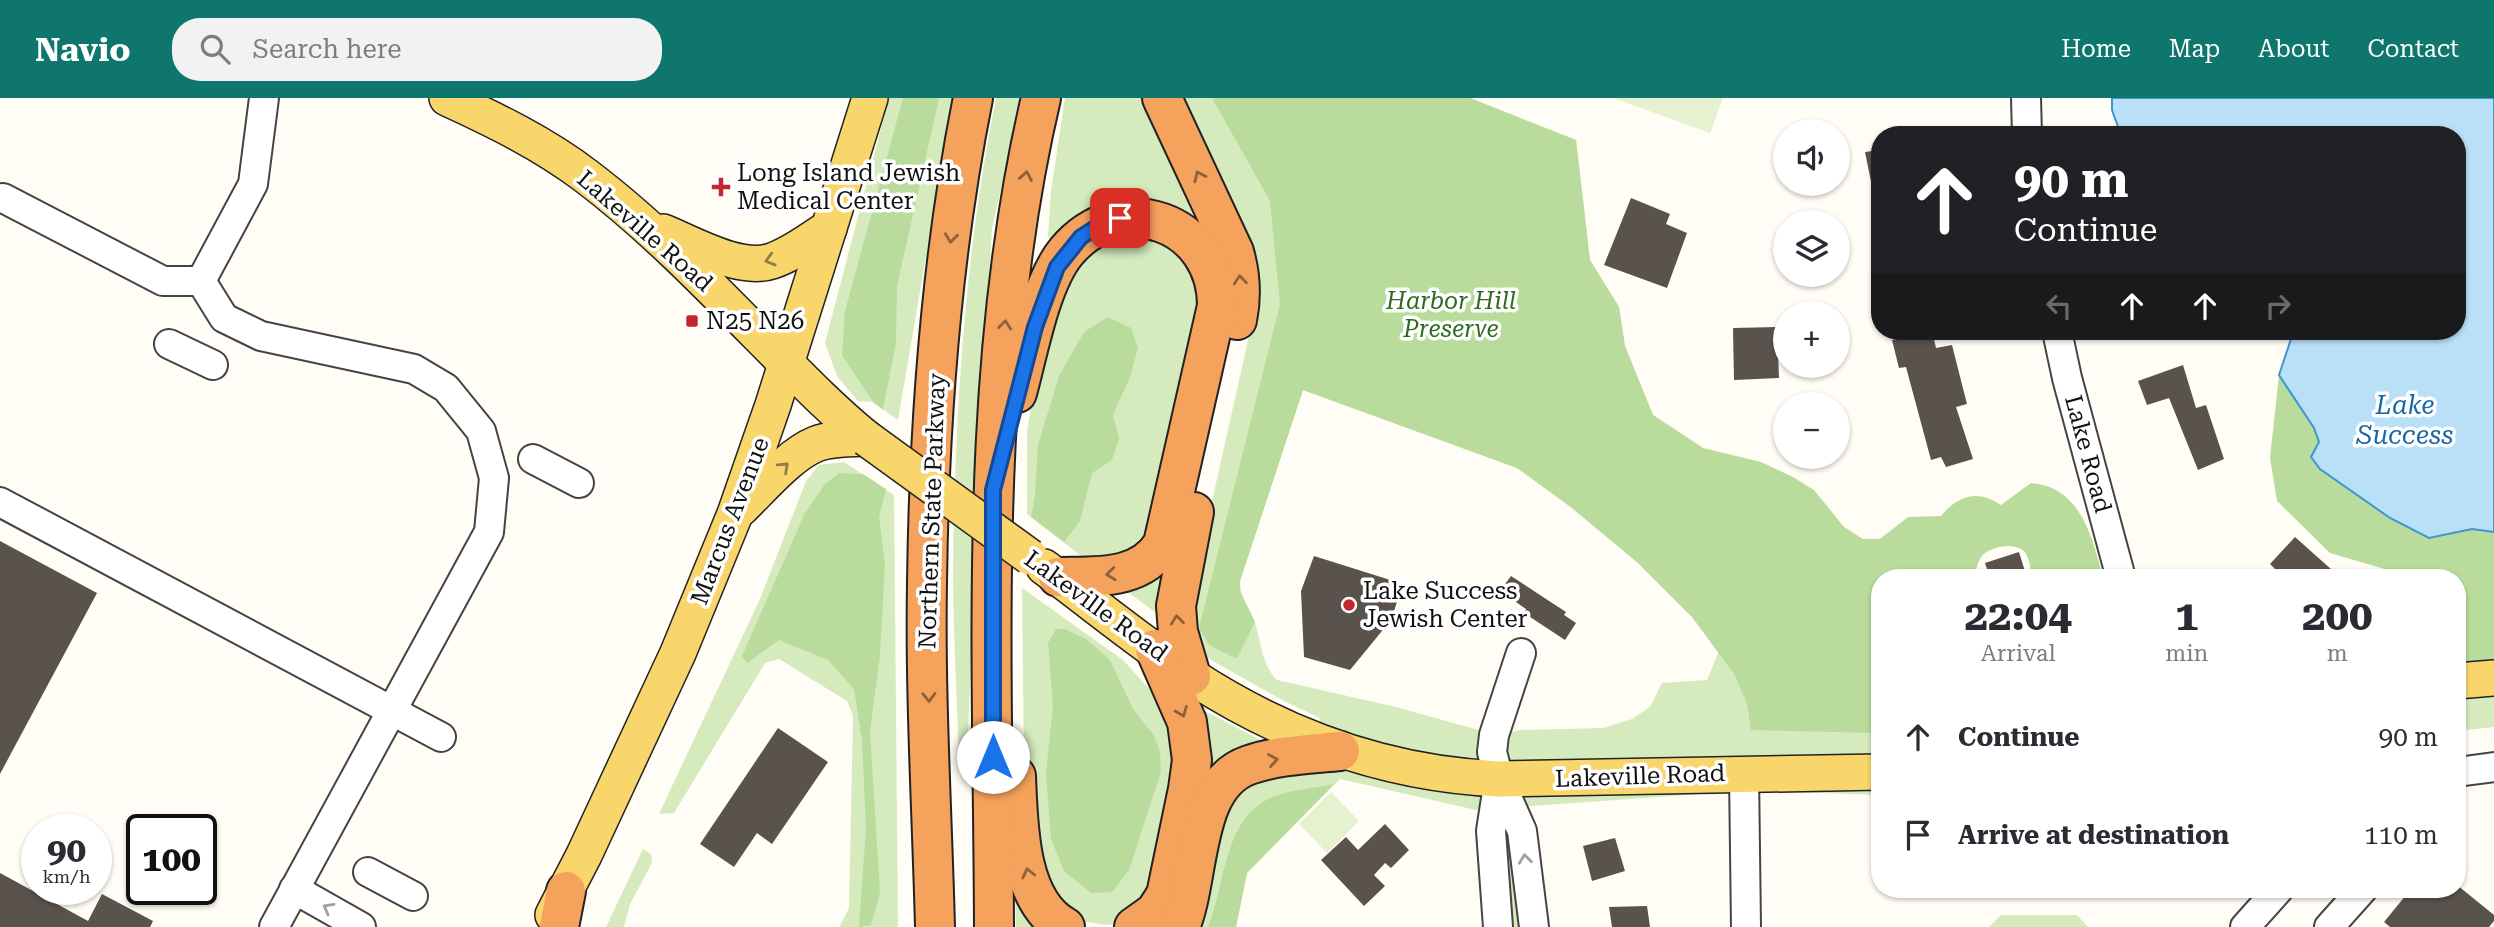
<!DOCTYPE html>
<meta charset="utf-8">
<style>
body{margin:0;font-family:"Roboto Serif",serif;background:#f2f2f3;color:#2b2b33;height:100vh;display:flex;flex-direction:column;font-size:26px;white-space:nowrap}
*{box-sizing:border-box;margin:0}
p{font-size:23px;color:#7c7c81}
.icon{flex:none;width:38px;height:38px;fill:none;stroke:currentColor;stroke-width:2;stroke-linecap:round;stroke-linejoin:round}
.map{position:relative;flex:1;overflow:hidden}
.drawer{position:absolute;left:1871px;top:471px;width:595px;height:329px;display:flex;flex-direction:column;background:#fff;border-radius:28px;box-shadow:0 2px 5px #0004}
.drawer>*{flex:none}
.hud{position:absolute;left:1871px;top:28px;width:595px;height:214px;border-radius:28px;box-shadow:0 2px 5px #0004;background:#202124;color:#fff;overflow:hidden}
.tools{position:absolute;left:1773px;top:21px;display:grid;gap:14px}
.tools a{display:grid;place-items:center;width:77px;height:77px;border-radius:50%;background:#fff;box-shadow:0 2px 5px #0004;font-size:35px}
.speed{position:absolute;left:21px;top:716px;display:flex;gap:14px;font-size:35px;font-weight:700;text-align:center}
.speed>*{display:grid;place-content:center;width:91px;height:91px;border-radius:50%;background:#fff;box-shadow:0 2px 5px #0004;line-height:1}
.speed small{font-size:18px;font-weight:400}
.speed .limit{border:4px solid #111;border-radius:10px;background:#fff;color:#111}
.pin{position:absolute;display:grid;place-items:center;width:60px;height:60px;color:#fff;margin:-30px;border-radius:14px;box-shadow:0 4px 10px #0006}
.me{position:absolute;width:77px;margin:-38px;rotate:0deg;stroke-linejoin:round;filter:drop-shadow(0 0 5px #0008)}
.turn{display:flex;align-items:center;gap:24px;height:147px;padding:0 28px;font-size:32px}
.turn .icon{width:91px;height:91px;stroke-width:2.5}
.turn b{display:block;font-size:49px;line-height:60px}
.lanes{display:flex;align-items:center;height:66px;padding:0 28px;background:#0003;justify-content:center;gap:35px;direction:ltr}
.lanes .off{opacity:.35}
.eta{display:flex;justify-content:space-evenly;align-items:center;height:119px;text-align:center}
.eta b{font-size:42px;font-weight:700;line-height:49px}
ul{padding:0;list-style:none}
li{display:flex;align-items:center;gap:21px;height:98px;padding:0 28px}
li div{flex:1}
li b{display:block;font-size:26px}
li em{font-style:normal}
header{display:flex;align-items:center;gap:42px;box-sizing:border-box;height:98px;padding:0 35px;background:#0f766e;color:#fff}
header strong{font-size:33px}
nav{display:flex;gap:38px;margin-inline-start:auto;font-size:24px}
.search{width:490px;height:63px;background:#f2f2f3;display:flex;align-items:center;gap:18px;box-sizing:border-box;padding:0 24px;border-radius:28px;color:#7c7c81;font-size:26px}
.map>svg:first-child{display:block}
.green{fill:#d5ebbd;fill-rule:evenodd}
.forest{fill:#b9dc9c}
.pitch{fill:#e6f2cf}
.water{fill:#b9e0f7;stroke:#3f96cf;stroke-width:2}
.building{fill:#5a524d}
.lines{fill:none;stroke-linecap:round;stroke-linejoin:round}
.minor-casing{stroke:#444;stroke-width:32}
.major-casing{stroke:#222;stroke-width:38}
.highway-casing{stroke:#222;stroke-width:42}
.minor{stroke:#fff;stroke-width:28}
.major{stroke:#f9d66b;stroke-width:35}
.highway{stroke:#f5a25d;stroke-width:38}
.major-bridge-casing{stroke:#222;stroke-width:38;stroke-linecap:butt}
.major-bridge{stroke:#f9d66b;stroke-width:35}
.oneway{stroke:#8e613b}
.oneway2{stroke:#917d42}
.oneway3{stroke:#a0a0a0}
.route-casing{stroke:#114b97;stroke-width:18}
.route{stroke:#1a73e8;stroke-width:12}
.poi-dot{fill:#c4262e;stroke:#fff;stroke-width:2.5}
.labels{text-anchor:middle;stroke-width:7;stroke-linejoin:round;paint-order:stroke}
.poi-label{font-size:24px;fill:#111;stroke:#fff;text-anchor:start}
.street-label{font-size:24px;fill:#111;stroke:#fff}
.park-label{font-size:24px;font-style:italic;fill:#2f6b1f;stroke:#fff}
.water-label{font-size:26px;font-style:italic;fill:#1768a6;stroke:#fff}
</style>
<header>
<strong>Navio</strong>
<div class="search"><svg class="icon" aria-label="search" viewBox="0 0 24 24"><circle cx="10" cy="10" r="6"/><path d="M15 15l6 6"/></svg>Search here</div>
<nav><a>Home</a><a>Map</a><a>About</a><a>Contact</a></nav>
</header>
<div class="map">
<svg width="2494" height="829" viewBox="0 0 2494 829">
<rect width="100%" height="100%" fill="#fffdf5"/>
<g class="green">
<path d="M889 0H953L898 322 873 304 858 303 837 278 825 245Z"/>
<path d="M996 0H1022L992 130 979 357 967 661H959C957 597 953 533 953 470 955 313 965 154 996 0Z"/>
<path d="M1065 0H1154L1226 149 1197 132 1060 146 1048 139 1051 93Z"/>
<path d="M1179 0H1470L1576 42 1590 162 1619 209 1625 248 1653 317 1703 350 1879 528V697L1760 693 1729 679V694L1476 712 1340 681 1247 775 1236 829H1195L1218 727 1231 696 1256 676 1300 669 1320 620 1282 602 1204 558 1196 543 1192 493 1257 202ZM1303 292 1517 370 1572 410 1638 465 1692 519 1719 553 1707 582 1662 585 1650 609 1632 621 1603 630 1520 632 1504 636 1475 631 1396 609 1277 582C1261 566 1262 545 1255 525 1250 510 1240 499 1240 483Z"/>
<path d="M1135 129 1194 164 1207 207 1149 455 1099 462 1081 458 1027 416V334L1040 253 1066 182 1102 136Z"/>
<path d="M844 364 894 397 898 829H839L849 810 853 618 847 603 779 561 765 565 674 715 659 716 760 501 806 383 819 367Z"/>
<path d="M1172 457 1163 520 1125 492Z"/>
<path d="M1022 490 1123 562 1179 624 1162 787 1134 822 1108 827 1080 823 1040 783 1024 667Z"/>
<path d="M2494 581V629L2457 633V585Z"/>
<path d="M1197 613H1205L1274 649 1211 688Z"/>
<path d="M1511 724 1528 829H1508L1499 734Z"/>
<path d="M643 751 651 756 652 765 630 806 624 829H606Z"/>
<path d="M1015 797 1048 829H1016Z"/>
<path d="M2001 817H2077L2088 829H1989Z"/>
</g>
<g class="forest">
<path d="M903 0H939L897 188 896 244 883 312 873 304 842 257 845 213Z"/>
<path d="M1212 0H1470L1576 42 1590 162 1619 209 1625 248 1653 317 1703 350 1761 364 1793 379 1814 392 1844 429 1863 441H1880L1908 419 1941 418C1958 397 1978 391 2001 407L2031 385C2081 389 2092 439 2103 479H2032C2030 471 2030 460 2024 453 2014 444 1991 448 1982 458 1977 464 1976 472 1976 479L1880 480 1879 635 1751 632 1747 605 1734 576 1692 519 1638 465 1572 410 1517 370 1303 292 1240 483V494L1255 524 1237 561 1209 547 1199 530 1280 206 1270 103Z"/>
<path d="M1108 219 1131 230 1138 250 1130 279 1113 317 1119 340 1112 362 1092 375 1080 423 1064 444 1031 419 1035 398 1038 347 1059 278 1084 234Z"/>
<path d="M2279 277 2314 330 2319 344 2429 440 2472 431 2494 434V578L2457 582V480L2412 479 2330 455 2277 403 2270 360Z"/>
<path d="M839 375 863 376 886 391 879 419 885 467 880 557 870 634 880 795 871 827 859 829 866 730 862 643 854 591 828 562 779 542 747 565 742 558 805 415 825 386Z"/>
<path d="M1056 531H1065L1086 541 1110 562 1133 611 1153 636 1160 653 1161 674 1129 772 1112 794 1091 795 1064 773 1051 741 1046 675 1053 607 1048 545Z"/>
<path d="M1334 686 1247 775 1236 829H1208C1226 786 1223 717 1275 698 1295 691 1314 690 1334 686Z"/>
</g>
<g class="pitch">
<path d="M1613 0H1723L1710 35Z"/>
<path d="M1331 694 1359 723 1327 755 1299 726Z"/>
</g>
<path class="water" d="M2112 0H2494V434L2472 431 2429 440 2390 420 2320 371 2311 359 2319 344 2314 330 2279 277 2292 238 2289 233H2457V37H2121L2112 12Z"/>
<g class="building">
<path d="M1880 52V118H1878L1865 54Z"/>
<path d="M1631 100 1670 116 1666 126 1687 135 1667 190 1604 167Z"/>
<path d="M1777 229 1779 280 1734 282 1733 230Z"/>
<path d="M1932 233 1936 250 1952 247 1967 306 1956 309 1973 361 1946 369 1941 359 1931 362 1906 269 1899 270 1892 242Z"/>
<path d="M2183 267 2196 310 2206 307 2224 361 2198 372 2169 300 2147 307 2138 283Z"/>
<path d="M2295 439 2341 480H2284L2270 466Z"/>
<path d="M0 443 97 495 0 676Z"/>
<path d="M2019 454 2027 480H1990L1985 465Z"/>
<path d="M1314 458 1403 486 1391 522 1350 572 1304 559 1301 493Z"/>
<path d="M1511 478 1566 514 1564 517 1576 525 1565 542 1524 515 1526 511 1500 493Z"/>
<path d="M778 630 828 664 772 746 757 735 734 769 700 746Z"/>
<path d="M1385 726 1409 752 1391 770 1385 765 1374 777 1385 788 1364 808 1321 762 1346 739 1358 752Z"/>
<path d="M1615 740 1625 773 1592 783 1583 748Z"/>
<path d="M0 775 88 823 102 796 153 823 150 829H0Z"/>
<path d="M2457 787 2494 817V823L2489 829H2390L2384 824 2406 797 2403 794 2406 791H2457Z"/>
<path d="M1647 808 1650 829H1612L1609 809Z"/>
</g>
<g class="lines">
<g class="minor-casing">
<g id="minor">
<path d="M2026 0 2027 37"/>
<path d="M3 100 163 183H201"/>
<path d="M201 183 224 220 261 238 414 271 446 290 481 333 494 380 489 434 274 829"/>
<path d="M201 183 253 86 264 0"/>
<path d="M2057 233 2067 280 2121 480"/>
<path d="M169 246 213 267"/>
<path d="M533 361 579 385"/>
<path d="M0 404 441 639"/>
<path d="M1521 555 1494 637 1492 654 1499 681 1522 733 1534 829"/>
<path d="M2457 674 2494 669"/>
<path d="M1744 675 1746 829"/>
<path d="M368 774 413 798"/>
<path d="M294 791 361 829"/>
<path d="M1498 829 1491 733 1499 681"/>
<path d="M2245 829 2279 791"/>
<path d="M2329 829 2363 791"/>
</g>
</g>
<g class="major-casing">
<g id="major">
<path d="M447 0C495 22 544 46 586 78 648 125 703 181 758 237 793 272 827 308 866 340"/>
<path d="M663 134C693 146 740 174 772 163 793 156 811 141 829 130"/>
<path d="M740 411C761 391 789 357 816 346 831 340 849 341 866 340"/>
<path d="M1044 469C1094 506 1142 546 1194 580 1287 640 1388 676 1499 681L1880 674"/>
<path d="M2457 583 2494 580"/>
<path d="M553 817 584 757 678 555 735 416 773 307 870 0"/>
</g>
</g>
<g class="highway-casing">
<g id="highway">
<path d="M1162 0 1234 154C1241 178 1242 198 1237 222"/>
<path d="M1017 295C1028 255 1040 186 1066 154 1120 89 1217 123 1217 208L1163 446C1140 483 1096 478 1058 479"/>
<path d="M1191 578 1178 534 1176 508 1194 414"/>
<path d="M1016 678C1018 725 1018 804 1065 829"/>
<path d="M559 829 566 793"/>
<path d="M935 829C932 714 925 599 927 485 929 323 941 159 973 0"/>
<path d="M994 829C993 553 977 272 1041 0"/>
<path d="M1134 829 1155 814 1166 797 1188 691 1192 662 1187 624 1155 551"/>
<path d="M1180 829C1201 780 1191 687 1249 667 1278 657 1310 656 1340 653"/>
</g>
</g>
<use href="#minor" class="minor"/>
<use href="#major" class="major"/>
<use href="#highway" class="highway"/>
<g class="major-bridge-casing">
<path id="major-bridge" d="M866 340 1030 459"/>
</g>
<use href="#major-bridge" class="major-bridge"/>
</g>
<defs><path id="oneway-chevron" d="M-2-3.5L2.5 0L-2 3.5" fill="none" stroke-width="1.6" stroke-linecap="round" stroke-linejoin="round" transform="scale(1.75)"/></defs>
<g class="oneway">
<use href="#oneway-chevron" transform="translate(1026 78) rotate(-80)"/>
<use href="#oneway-chevron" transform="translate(1199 78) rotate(-115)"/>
<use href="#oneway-chevron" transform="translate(951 140) rotate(97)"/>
<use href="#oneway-chevron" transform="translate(1240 182) rotate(-96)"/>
<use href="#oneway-chevron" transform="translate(1005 227) rotate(-84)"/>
<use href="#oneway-chevron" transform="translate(1111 476) rotate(174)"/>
<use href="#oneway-chevron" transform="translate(1177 522) rotate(-96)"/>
<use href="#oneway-chevron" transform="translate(929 599) rotate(89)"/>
<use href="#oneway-chevron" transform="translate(1182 614) rotate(68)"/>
<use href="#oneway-chevron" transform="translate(1273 662) rotate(-10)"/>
<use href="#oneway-chevron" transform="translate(1028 775) rotate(-103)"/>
</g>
<g class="oneway2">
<use href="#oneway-chevron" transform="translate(770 162) rotate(164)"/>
<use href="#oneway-chevron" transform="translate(784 369) rotate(-43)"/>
</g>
<g class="oneway3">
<use href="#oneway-chevron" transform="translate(1525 761) rotate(-97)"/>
<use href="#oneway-chevron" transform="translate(328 810) rotate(-151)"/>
</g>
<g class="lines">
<g class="route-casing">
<path id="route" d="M993 659V392L1035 229 1057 169 1081 139 1100 127 1120 120"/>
</g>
<use href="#route" class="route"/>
</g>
<g class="poi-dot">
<path d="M717.5 78.5h7v7h7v7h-7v7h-7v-7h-7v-7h7z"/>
<rect x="685" y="216" width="14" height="14" rx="3.5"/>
<circle cx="1349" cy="507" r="7"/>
</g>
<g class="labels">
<g class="poi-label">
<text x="737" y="83">Long Island Jewish<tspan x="737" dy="28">Medical Center</tspan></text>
<text x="706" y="231">N25 N26</text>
<text x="1363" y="501">Lake Success<tspan x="1363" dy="28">Jewish Center</tspan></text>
</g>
<g class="street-label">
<text transform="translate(645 133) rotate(41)" y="8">Lakeville Road</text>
<text transform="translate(2088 356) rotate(75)" y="8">Lake Road</text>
<text transform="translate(932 413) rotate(-88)" y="8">Northern State Parkway</text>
<text transform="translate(730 423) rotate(-69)" y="8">Marcus Avenue</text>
<text transform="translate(1096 508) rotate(36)" y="8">Lakeville Road</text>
<text transform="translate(1640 678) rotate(-2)" y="8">Lakeville Road</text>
</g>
<g class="park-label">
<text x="1451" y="211">Harbor Hill<tspan x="1451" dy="28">Preserve</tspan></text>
</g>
<g class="water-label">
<text x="2405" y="316">Lake<tspan x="2405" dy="30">Success</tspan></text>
</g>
</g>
</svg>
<div class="tools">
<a><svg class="icon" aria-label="sound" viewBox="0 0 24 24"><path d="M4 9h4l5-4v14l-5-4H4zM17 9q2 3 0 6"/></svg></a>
<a><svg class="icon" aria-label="layers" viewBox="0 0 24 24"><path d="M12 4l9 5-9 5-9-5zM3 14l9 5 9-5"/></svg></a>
<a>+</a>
<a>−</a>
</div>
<div class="speed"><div>90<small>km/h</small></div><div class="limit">100</div></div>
<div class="pin" style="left:1120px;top:120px;background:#d93025"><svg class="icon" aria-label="arrive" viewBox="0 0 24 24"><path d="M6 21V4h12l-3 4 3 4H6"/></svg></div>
<svg class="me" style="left:993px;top:659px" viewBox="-20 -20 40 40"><circle r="19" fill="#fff"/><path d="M0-13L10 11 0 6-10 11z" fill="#1a73e8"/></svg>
<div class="hud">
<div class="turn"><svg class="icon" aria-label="ahead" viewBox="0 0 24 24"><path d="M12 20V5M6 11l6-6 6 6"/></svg><div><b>90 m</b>Continue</div></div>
<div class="lanes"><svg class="icon off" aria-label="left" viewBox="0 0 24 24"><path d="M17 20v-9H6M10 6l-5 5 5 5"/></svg><svg class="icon" aria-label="ahead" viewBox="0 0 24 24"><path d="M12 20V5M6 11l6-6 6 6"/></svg><svg class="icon" aria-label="ahead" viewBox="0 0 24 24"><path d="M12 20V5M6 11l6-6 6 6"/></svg><svg class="icon off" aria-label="right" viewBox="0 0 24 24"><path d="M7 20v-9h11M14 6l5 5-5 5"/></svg></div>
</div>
<section class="drawer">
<div class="eta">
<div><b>22:04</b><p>Arrival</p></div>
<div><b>1</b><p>min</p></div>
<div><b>200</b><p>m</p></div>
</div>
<ul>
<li><svg class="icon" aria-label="ahead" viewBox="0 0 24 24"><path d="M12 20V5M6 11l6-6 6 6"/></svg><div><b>Continue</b></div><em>90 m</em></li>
<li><svg class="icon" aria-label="arrive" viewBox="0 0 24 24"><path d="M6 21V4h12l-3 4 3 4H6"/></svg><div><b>Arrive at destination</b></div><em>110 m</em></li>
</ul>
</section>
</div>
